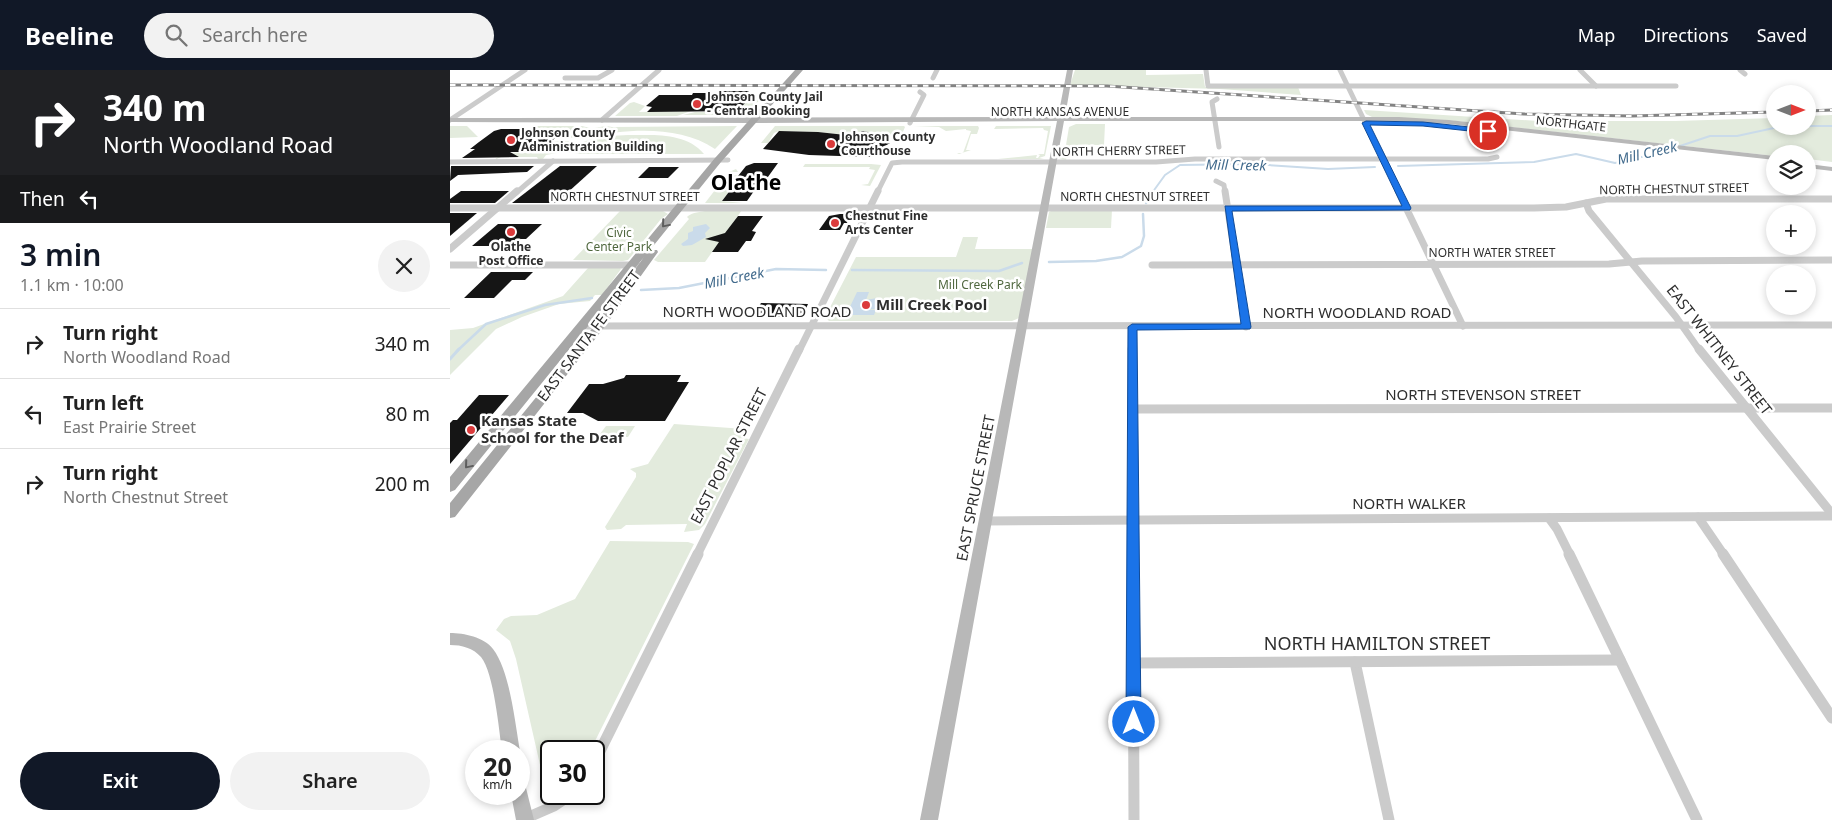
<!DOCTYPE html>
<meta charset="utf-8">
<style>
body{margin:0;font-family:"Noto Sans",sans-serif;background:#f2f2f2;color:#222;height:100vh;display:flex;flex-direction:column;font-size:19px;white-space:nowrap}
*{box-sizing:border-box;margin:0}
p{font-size:16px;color:#767676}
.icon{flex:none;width:28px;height:28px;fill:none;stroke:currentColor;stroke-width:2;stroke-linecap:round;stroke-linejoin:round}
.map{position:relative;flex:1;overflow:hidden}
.drawer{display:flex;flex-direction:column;background:#fff;width:450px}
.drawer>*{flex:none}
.banner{background:#202124;color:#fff;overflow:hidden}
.needle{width:32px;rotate:90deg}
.controls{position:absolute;left:1316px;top:15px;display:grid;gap:10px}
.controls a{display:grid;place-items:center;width:50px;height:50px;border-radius:50%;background:#fff;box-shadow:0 2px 8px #0003;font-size:25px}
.speed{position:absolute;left:15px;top:670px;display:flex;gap:10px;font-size:25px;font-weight:700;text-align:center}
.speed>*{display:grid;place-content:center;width:65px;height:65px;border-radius:50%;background:#fff;box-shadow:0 2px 8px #0003;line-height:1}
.speed small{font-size:12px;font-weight:400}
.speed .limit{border:2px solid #111;border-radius:8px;background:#fff;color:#111}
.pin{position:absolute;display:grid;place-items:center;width:42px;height:42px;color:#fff;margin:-21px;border:2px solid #fff;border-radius:50%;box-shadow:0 1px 5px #0007}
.me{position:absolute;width:55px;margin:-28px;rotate:0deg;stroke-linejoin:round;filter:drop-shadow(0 0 4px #0008)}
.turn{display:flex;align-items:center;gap:18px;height:105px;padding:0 20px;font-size:22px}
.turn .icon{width:65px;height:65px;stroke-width:2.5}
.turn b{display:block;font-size:35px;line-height:42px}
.then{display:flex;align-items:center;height:48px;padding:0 20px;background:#0003;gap:10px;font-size:19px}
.round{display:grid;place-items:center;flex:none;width:52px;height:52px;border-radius:26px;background:#f2f2f2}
.summary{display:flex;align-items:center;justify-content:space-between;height:85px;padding:0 20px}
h1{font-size:30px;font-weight:600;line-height:38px;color:#111827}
.button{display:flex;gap:10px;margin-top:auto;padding:10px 20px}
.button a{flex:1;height:58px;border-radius:30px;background:#111827;color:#fff;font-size:20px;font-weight:600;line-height:58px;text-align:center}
.button a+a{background:#f2f2f2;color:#222}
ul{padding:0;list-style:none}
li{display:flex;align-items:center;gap:15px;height:70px;padding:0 20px;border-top:1px solid #e0e0e0}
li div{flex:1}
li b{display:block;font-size:19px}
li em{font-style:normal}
header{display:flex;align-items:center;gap:30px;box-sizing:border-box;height:70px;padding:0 25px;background:#111827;color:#fff}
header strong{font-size:24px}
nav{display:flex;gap:28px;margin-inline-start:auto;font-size:18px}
.search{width:350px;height:45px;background:#f2f2f2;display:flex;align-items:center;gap:12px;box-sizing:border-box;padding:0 18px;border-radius:28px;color:#767676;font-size:19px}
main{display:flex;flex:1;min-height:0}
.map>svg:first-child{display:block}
.green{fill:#e3ebdd}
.water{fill:#cadbea}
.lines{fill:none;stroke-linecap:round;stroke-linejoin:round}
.stream-far2{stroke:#cadbea;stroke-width:2}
.stream-far1{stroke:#cadbea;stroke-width:2.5}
.stream{stroke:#cadbea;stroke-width:3}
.building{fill:#151515}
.street-far3{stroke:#cbcbcb;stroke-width:5}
.street-far2{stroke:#cbcbcb;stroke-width:7}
.street-far1{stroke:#cbcbcb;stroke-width:9}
.street{stroke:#cbcbcb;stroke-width:11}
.secondary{fill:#b8b8b8;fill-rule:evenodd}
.primary{fill:#a6a6a6;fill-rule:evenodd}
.rail-casing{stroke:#838383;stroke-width:3}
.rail{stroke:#fff;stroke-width:2;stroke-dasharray:5.5;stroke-linecap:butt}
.oneway{stroke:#5e5e5e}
.route{fill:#1a73e8;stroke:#114b97}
.poi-dot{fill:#db3b3c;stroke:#fff;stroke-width:2}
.labels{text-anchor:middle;stroke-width:5;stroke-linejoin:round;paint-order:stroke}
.far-poi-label{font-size:12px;font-weight:bold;fill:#2e2e2e;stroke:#fff;text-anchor:start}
.far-street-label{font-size:12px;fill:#2e2e2e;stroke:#fff}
.far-park-label{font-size:12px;fill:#4f673e;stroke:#fff}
.far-water-label{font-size:14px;font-style:italic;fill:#416a8c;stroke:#fff}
.poi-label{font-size:15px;font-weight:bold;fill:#2e2e2e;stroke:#fff;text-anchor:start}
.street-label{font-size:15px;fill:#2e2e2e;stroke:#fff}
.near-street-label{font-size:18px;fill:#2e2e2e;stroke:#fff}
.far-town-label{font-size:21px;font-weight:bold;fill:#000;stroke:#fff}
</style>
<header>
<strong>Beeline</strong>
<div class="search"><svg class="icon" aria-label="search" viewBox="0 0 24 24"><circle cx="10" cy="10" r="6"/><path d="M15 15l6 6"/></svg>Search here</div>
<nav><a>Map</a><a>Directions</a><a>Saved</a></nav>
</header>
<main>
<section class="drawer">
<div class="banner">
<div class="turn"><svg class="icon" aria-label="right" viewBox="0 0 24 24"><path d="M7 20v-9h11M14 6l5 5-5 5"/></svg><div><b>340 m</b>North Woodland Road</div></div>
<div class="then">Then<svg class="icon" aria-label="left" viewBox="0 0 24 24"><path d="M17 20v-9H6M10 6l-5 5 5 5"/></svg></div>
</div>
<div class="summary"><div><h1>3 min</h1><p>1.1 km · 10:00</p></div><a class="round"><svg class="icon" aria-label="close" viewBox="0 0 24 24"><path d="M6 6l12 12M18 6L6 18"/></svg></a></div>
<ul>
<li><svg class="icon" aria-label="right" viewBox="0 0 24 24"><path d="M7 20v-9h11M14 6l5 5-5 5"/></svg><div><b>Turn right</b><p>North Woodland Road</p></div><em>340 m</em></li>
<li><svg class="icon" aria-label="left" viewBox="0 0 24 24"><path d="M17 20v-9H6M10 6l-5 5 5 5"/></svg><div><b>Turn left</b><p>East Prairie Street</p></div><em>80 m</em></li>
<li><svg class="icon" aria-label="right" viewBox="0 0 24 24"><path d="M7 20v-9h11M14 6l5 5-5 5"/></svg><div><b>Turn right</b><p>North Chestnut Street</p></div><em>200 m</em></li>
</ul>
<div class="button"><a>Exit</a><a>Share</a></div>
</section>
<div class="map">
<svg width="1382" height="750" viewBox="0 0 1382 750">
<rect width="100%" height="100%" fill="#fff"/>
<g class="green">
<path d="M625 0H696V5L753 4 755 17H848L851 25 770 19 620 15Z"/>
<path d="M311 23H316L296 45H233L245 42H287L302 26H309Z"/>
<path d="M184 32 195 36 189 42 241 41 227 46H165L180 33Z"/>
<path d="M914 40 1088 51H1225L1325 48V56H1358V46L1382 45V92L1358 89V84H1325V86L997 50 922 47 916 44Z"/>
<path d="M626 54H655L654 75H620L616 90 610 89 611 82 616 75 619 57Z"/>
<path d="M0 56H17L28 67 0 68Z"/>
<path d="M85 56H132L140 58C129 67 117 72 105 65H110L113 62 109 61 112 58H82Z"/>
<path d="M156 56 162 57 287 56 265 79C229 55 178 59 138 67L135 65 144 58Z"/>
<path d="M325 56H454L455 57 452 64 435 65 412 61 405 66 368 62 329 61 324 63 318 73H311Z"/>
<path d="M463 56H528L529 58 527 64H521L516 80H521L509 84 507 83H513L521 61 516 60V59L496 61 489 57Z"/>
<path d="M546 56H601L595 86 589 88 594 89H548L587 85 586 88H579H588L590 85 588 84H594L598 61 594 60 593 58 544 59Z"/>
<path d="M196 65C217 65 240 67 254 84H132L116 82C137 64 169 65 196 65Z"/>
<path d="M108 71H118L122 74 112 82 96 85 93 89H88L87 87H51L44 90C62 74 90 91 107 77L106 74 100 73Z"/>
<path d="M355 94H421L431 95 420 116 411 115 418 114 425 100 419 99 420 97H353Z"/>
<path d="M286 99 288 102H283L282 105 291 106 272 131 293 133H255L279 102Z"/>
<path d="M292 140 255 192H208L204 190 239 149 237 147C246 138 279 141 292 140Z"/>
<path d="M603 140H662L661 158H596L599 142Z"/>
<path d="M170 141H213L218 144 211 149 178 190 173 191 123 190Z"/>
<path d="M513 167H528L525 179H583L569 248 562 251H379L375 247 406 187H506Z"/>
<path d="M162 197H169L171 199 152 225H145L140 231 109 234 72 247 46 259 0 305V260L23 258 113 226 138 198Z"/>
<path d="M224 354 295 359 292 368 299 369 255 454 249 460 234 462 237 454 176 455 171 459 157 460 155 457 186 407V403L180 399 198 394Z"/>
<path d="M156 356H185L178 367H169L166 364H150Z"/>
<path d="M160 471 238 472 244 474 140 681H101V717L93 708 66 589 60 571 46 560 54 549 61 546 87 545 125 529Z"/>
</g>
<g class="water">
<path d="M256 154 260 158 255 163 256 167 242 175 233 176 231 174 238 169V163L243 161V157Z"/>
<path d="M407 222H419L416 230 427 228 433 230 429 239 407 240H426L424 245H396Z"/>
</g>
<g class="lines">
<g class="stream-far2">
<path d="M1358 56H1382"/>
<path d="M948 96 1084 92 1126 84 1165 93 1209 83 1260 66H1287L1324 58 1355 56"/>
<path d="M702 123 715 105 730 95 802 94 878 99 925 97"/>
</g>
<g class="stream-far1">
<path d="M696 133 703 121"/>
<path d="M599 192 646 191 672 187 691 176 694 166 693 144"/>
<path d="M402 200 549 201 572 193"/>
<path d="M191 220 229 218 326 199 376 200"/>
<path d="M7 281 36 254 95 235 142 228"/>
</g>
<path class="stream" d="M0 289 9 279"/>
</g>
<g class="building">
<path d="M268 21H299L296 25H302L288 41 197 42 202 37 196 36 209 25H242L243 23H267Z"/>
<path d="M51 59H112L109 61H114L99 73 111 74 100 82H60L69 87 12 88 25 79H20L29 72 44 61Z"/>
<path d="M329 61 368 62 405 66 412 61 435 65 426 70 440 73 435 76 439 77 420 87 359 85 313 79Z"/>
<path d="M304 93H328L315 111H311L297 131H272L291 106H288L296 96Z"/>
<path d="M1 96H84L77 102 8 105 0 111Z"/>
<path d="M110 96H147L106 133H62Z"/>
<path d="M199 97H229L218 108H188Z"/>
<path d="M11 121H59L45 133H0V129Z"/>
<path d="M0 143H27L0 166Z"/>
<path d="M390 144H402L397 153H394L390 160H369L379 146Z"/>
<path d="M288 146H313L302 161 306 162 301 171H296L288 182H262L269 172 255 169 275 163Z"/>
<path d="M48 154H92L76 169H71L63 176H22Z"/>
<path d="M41 202H83L75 210H62L44 228H14Z"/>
<path d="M311 233 358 234 352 247H302Z"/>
<path d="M176 305H231L227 312H239L215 351H148L133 343H117L139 314H153L174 308Z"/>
<path d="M29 325H59L0 394V353L3 350H7Z"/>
</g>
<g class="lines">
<g class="street-far3">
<path d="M756 0 758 16H1226"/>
<path d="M890 0 949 123"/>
<path d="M1130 0 1146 16"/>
<path d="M1290 0 1295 4"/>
<path d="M115 8H148L162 0"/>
<path d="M483 8 487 0"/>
<path d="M767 29 762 32 769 77"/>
<path d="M0 50 75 0"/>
<path d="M152 50 209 0"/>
<path d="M460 53 474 25 470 22"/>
<path d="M0 92 278 90"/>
<path d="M766 111 774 115 775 123"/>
<path d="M66 123 103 91"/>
<path d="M427 123 442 93 452 92H706L745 89H1038L1047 87"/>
</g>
<g class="street-far2">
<path d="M775 121 796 257"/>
<path d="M948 121 1013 256"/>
<path d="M1136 133 1139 141 1226 247 1250 281"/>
<path d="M0 138H1084L1116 137 1156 129H1382"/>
<path d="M0 179 67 121"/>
<path d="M0 195H187"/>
<path d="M702 195 1159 194 1192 191 1382 190"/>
<path d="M133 256 1382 255"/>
<path d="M682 257V281"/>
<path d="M349 281 428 121"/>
</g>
<g class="street-far1">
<path d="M682 279 683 485"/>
<path d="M1249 279 1382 444"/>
<path d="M683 339 1382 338"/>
<path d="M1248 447 1274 485"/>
<path d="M1099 448 1107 459 1120 485"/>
<path d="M536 451 1382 446"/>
<path d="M247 485 349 279"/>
</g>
<g class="street">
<path d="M683 484 684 750"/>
<path d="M1119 484 1247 750"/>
<path d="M1273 484 1382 648"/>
<path d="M905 592 939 750"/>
<path d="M684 593 1170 590"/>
<path d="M144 693 248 484"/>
<path d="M74 749 104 736 122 724"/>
</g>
<g class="secondary">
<path d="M617 0H623L615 47H949L999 50 1325 86V90L999 54 949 51H614L488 750H470L607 51 304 53 0 52V48L608 47Z"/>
<path d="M1358 94 1382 97V101L1358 98Z"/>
<path d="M0 563C14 563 34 567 43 579 60 601 65 653 70 681L69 683V681H52C49 660 44 603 31 587 23 578 12 575 0 575Z"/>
<path d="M69 712 75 714 84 750H66L61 724H69Z"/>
</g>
<path class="primary" d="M345 0H353L271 92 200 180H207L208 182 153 259 5 447 0 448V433L145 255 194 187 5 420 0 422V407L265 88Z"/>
<g class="rail-casing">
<g id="rail">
<path d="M0 15 657 16 1074 44 1182 46 1325 42"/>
<path d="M1358 41 1382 40"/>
</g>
</g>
<use href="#rail" class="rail"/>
</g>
<defs><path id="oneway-chevron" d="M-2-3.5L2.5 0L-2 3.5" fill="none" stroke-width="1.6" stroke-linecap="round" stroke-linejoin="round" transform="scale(1.25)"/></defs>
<g class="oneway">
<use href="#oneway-chevron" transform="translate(215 154) rotate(130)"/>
<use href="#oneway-chevron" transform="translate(18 395) rotate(130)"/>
</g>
<path class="route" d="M916 51 973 52 1038 59 1042 61 1038 63 973 56 920 55 961 138 960 140 782 141 801 257 800 259 687 260 691 652 689 656 684 658 678 656 676 652 678 257 682 254H791L775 136H952L912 53Z"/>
<g class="poi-dot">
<circle cx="247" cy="34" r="5"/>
<circle cx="61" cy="70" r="5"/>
<circle cx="381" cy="74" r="5"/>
<circle cx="385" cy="153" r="5"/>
<circle cx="61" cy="162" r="5"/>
<circle cx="416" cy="235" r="5"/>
<circle cx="21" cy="360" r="5"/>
</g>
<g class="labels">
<g class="far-poi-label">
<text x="257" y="31">Johnson County Jail<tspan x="257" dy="14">- Central Booking</tspan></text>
<text x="71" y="67">Johnson County<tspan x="71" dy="14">Administration Building</tspan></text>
<text x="391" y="71">Johnson County<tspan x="391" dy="14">Courthouse</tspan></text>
<text x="395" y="150">Chestnut Fine<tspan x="395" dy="14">Arts Center</tspan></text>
<text x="61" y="181" text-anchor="middle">Olathe<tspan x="61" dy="14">Post Office</tspan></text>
</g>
<g class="far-street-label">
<text x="610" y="46">NORTH KANSAS AVENUE</text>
<text transform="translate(1121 54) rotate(6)" y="4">NORTHGATE</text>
<text transform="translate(669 81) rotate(-1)" y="4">NORTH CHERRY STREET</text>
<text transform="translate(1224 119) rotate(-1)" y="4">NORTH CHESTNUT STREET</text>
<text x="175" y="131">NORTH CHESTNUT STREET</text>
<text x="685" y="131">NORTH CHESTNUT STREET</text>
<text x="1042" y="187">NORTH WATER STREET</text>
</g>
<g class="far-park-label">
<text x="169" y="167">Civic<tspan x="169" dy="14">Center Park</tspan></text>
<text x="530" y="219">Mill Creek Park</text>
</g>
<g class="far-water-label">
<text transform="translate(1197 83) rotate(-13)" y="5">Mill Creek</text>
<text transform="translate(786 95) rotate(1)" y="5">Mill Creek</text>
<text transform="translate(284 208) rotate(-11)" y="5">Mill Creek</text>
</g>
<g class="poi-label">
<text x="426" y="240">Mill Creek Pool</text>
<text x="31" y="356">Kansas State<tspan x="31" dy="17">School for the Deaf</tspan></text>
</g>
<g class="street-label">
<text x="307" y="247">NORTH WOODLAND ROAD</text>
<text x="907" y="248">NORTH WOODLAND ROAD</text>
<text transform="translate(139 266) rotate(-53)" y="5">EAST SANTA FE STREET</text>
<text transform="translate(1269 280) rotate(52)" y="5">EAST WHITNEY STREET</text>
<text x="1033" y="330">NORTH STEVENSON STREET</text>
<text transform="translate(279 386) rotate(-63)" y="5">EAST POPLAR STREET</text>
<text transform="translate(526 418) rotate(-79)" y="5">EAST SPRUCE STREET</text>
<text x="959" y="439">NORTH WALKER</text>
</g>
<g class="near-street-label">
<text x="927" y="580">NORTH HAMILTON STREET</text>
</g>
<g class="far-town-label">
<text x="296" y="120">Olathe</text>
</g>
</g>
</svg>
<div class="controls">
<a><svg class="needle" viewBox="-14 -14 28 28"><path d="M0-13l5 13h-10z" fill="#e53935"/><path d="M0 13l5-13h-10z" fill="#767676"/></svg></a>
<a><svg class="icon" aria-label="layers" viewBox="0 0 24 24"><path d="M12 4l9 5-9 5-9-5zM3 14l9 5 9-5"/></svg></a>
<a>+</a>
<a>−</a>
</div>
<div class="speed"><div>20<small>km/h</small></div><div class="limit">30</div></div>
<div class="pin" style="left:1038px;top:61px;background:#d93025"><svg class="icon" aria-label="arrive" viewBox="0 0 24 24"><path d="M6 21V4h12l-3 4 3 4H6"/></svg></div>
<svg class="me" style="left:684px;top:652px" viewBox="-20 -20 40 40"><circle r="17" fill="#1a73e8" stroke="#fff" stroke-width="3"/><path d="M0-11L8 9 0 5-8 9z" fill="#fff"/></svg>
</div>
</main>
